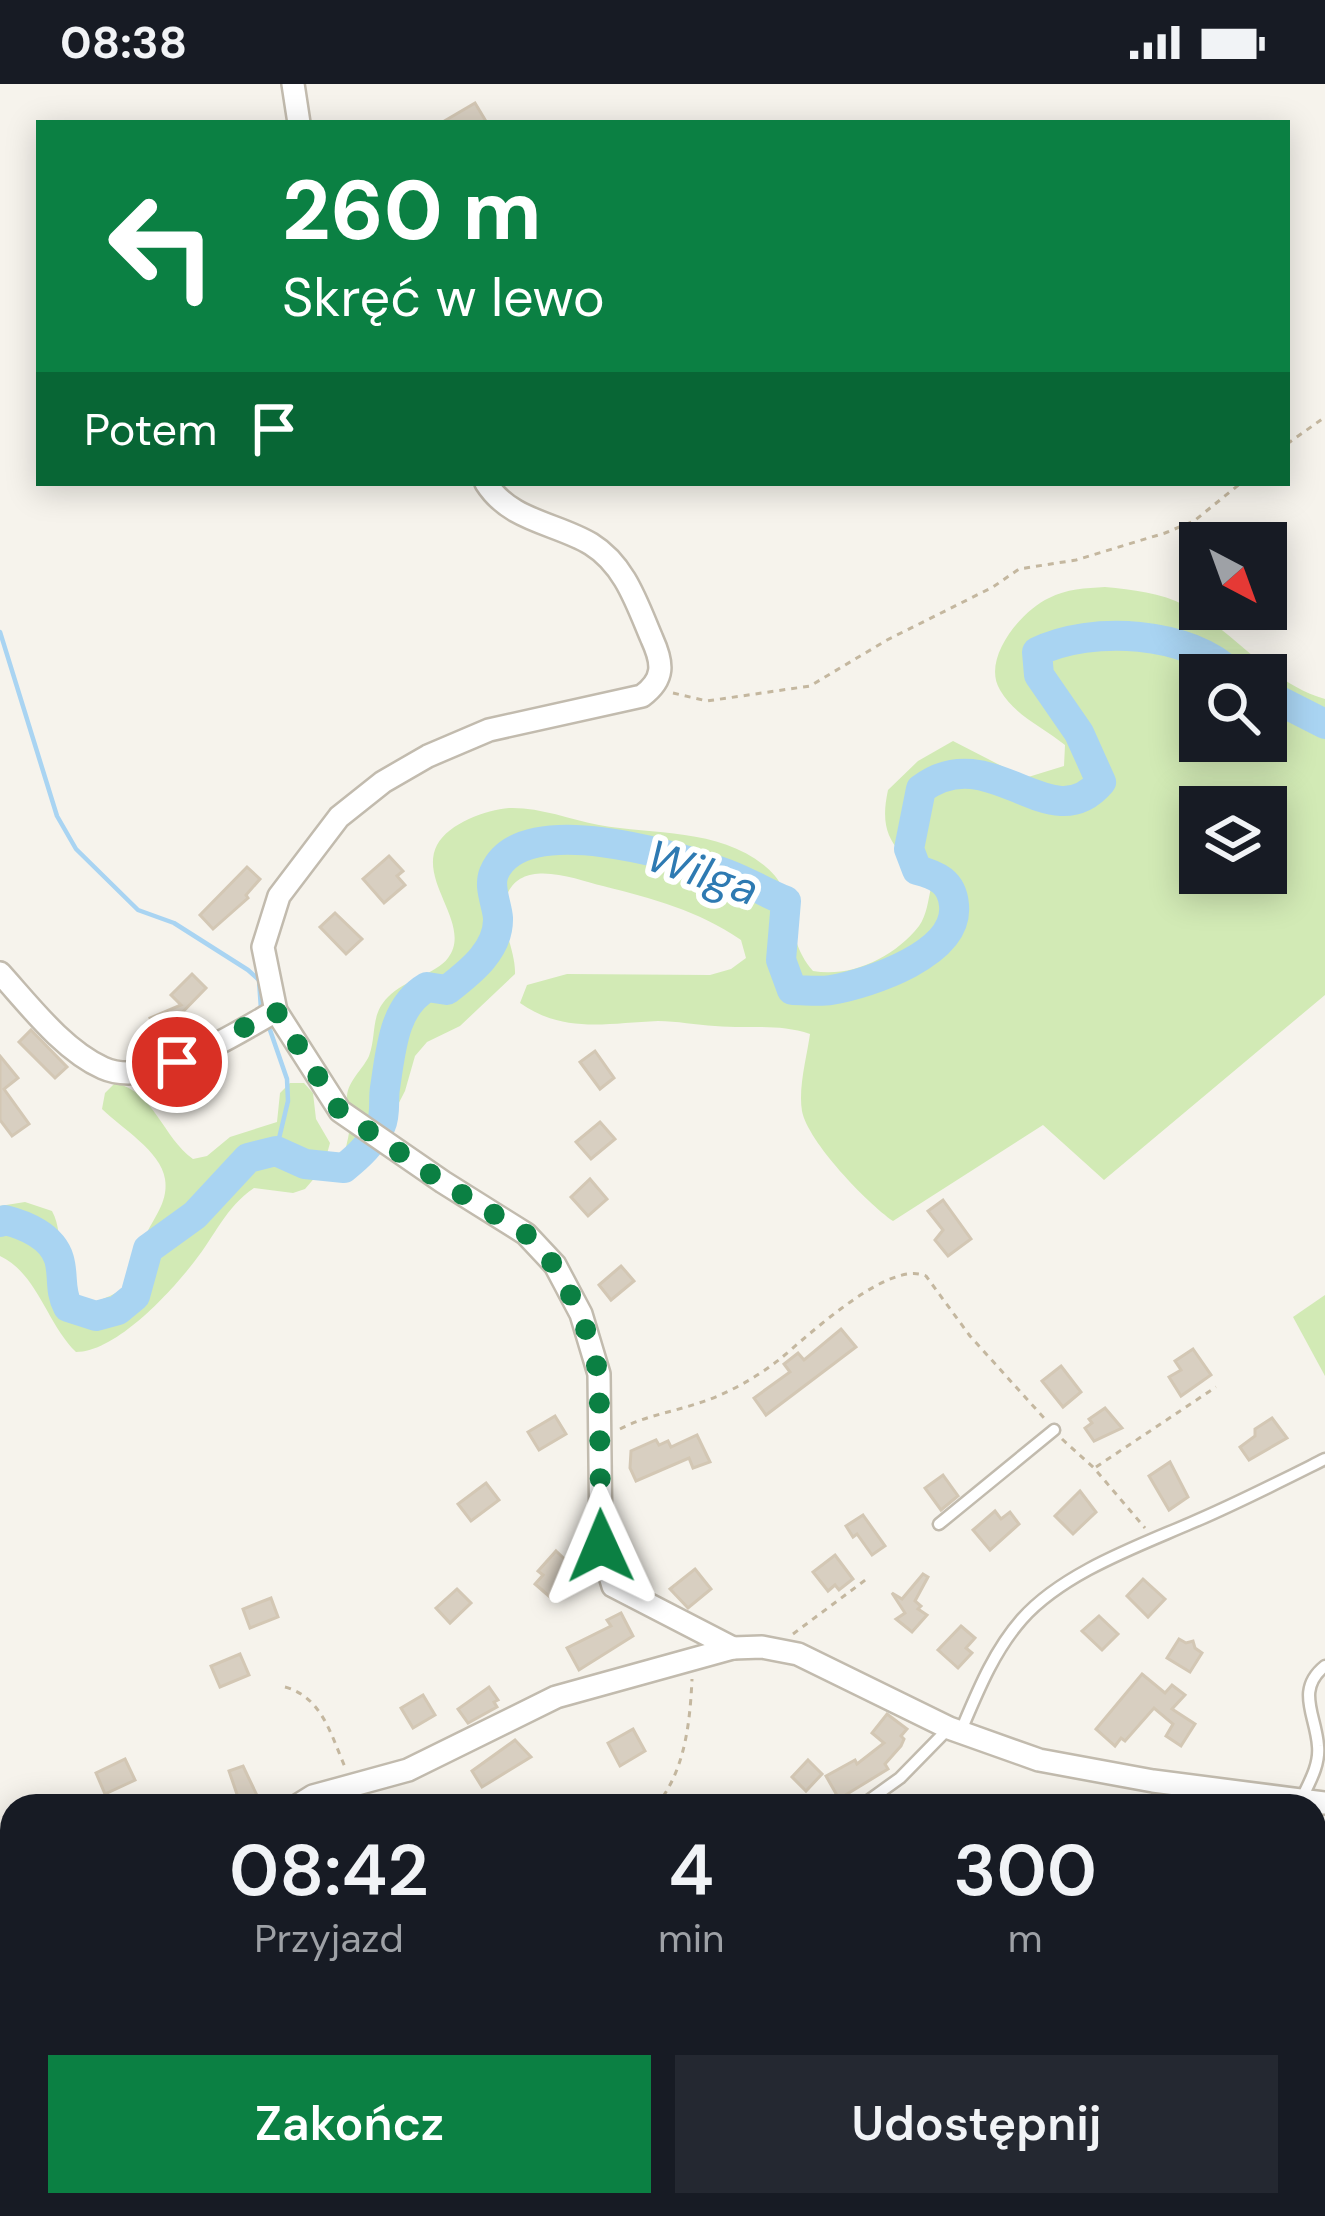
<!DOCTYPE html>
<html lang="pl">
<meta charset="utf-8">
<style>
body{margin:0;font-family:"DM Sans",sans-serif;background:#242831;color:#f1f3f6;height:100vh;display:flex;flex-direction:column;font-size:45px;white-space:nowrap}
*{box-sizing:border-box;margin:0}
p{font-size:39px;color:#9ea1a6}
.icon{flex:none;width:66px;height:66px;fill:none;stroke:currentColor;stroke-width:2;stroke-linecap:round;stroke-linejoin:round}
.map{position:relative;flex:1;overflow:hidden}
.side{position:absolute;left:0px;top:1710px;width:1326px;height:423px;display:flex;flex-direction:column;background:#171b24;border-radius:36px 36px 0 0;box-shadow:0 6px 30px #0003}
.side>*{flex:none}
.top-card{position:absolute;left:36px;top:36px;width:1254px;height:366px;border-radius:0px;box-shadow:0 6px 30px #0003;background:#0b8043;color:#fff;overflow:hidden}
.needle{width:78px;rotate:139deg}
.controls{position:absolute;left:1179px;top:438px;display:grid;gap:24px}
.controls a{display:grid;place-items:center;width:108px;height:108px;border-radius:0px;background:#171b24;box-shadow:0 6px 30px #0003;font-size:60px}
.pin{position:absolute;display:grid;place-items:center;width:102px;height:102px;color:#fff;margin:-51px;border:6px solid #fff;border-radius:50%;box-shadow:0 3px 12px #0007}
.me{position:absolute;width:132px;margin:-66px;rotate:359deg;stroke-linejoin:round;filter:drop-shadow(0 0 9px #0008)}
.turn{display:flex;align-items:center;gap:42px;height:252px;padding:0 48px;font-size:54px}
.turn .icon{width:156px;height:156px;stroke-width:2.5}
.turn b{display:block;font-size:84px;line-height:102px}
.then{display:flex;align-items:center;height:114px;padding:0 48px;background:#0003;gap:24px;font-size:45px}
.eta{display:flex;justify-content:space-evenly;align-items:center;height:204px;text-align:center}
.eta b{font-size:72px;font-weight:600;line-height:84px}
.action{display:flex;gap:24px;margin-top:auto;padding:24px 48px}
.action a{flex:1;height:138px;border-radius:0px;background:#0b8043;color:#fff;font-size:48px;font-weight:600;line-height:138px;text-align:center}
.action a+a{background:#242831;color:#f1f3f6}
.status{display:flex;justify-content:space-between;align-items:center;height:84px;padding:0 60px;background:#171b24;direction:ltr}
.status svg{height:33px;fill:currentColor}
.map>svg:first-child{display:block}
.green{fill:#d2eab5;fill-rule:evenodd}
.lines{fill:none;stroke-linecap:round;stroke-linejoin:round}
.stream{stroke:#a9d4f2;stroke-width:4.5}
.river{stroke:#a9d4f2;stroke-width:30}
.building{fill:#d8cfc1;stroke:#d3c7b4;stroke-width:3}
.service-casing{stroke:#c2bbae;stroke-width:15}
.minor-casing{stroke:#c2bbae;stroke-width:26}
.path{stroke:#c4b79f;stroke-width:3;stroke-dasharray:6 6;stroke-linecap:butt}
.service{stroke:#fff;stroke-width:10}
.minor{stroke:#fff;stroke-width:21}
.route{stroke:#0b8043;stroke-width:21;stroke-dasharray:0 37.8}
.labels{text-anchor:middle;stroke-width:12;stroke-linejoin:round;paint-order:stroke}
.water-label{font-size:45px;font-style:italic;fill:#2e7ab2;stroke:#fff}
</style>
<div class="status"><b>08:38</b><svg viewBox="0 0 49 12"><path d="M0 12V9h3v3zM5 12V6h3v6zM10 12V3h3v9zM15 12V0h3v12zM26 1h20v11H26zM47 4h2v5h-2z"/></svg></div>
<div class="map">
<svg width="1325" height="2132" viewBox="0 0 1325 2132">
<rect width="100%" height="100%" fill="#f6f3ec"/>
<g class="green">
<path d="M1105 503C1133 506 1160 508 1186 522 1236 548 1269 599 1325 615V911L1104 1096 1043 1041 893 1137C867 1119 808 1058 802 1027 798 1004 807 972 810 950 778 939 748 945 715 942 696 941 677 937 658 937 607 939 564 950 520 919L527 901 567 890 710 891 731 885 746 874 741 856C697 826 654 815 603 802 574 795 517 771 505 817 499 840 516 866 515 890L460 942 427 958 415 972 405 1007 388 1040 347 1075C344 1063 348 1059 349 1048 351 1036 346 1024 347 1012 348 997 363 985 369 972 377 950 370 931 388 913 406 895 436 890 448 874 473 841 418 798 437 761 449 739 486 726 509 724 539 723 569 735 599 741 654 751 720 744 766 783 802 813 780 848 813 887 851 894 895 873 919 842 927 831 928 816 931 804 903 765 876 761 888 706L918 677 953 657 1025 694 1064 682 1065 661C1043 643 1015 632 1000 606 981 575 1021 527 1049 514 1066 505 1086 504 1105 503ZM1200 591H1266V657H1200ZM1200 723H1266V789H1200Z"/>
<path d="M115 999C154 1007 163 1054 193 1075L207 1072 230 1053 277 1038 280 1009 290 999H304L313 1009 316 1035 330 1059 323 1084 305 1105 293 1109 254 1104C225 1124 215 1152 194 1178 171 1208 116 1268 76 1268 47 1240 37 1189 0 1172V1122L25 1118 52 1127C67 1155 52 1190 67 1218 92 1224 129 1209 139 1184 143 1175 141 1166 144 1156 151 1136 169 1120 165 1095 161 1067 121 1044 102 1025L105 1009Z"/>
<path d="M1325 1211V1292L1293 1233Z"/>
</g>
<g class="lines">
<g class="stream">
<path d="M0 548 57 732 76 765 138 826 174 839 248 886 259 896 261 925"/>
<path d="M270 946 287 995 288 1017 276 1067"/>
</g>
<g class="river">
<path d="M1266 610 1325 640"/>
<path d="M0 1138 5 1136C25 1141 52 1152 59 1175 64 1192 59 1206 68 1223L96 1232 118 1226 135 1212 148 1165 195 1131 248 1074 276 1067 305 1080 344 1084C359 1072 373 1059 381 1041 386 1030 383 1016 385 1004 391 966 393 923 427 903L447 906C470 888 499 866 498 834 497 820 488 803 494 789 522 723 680 773 727 790 748 798 766 809 786 817L781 876 792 906C805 906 819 908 831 906 870 899 959 870 954 821 952 798 937 791 917 786L909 765 921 705C991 652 1050 758 1101 698L1079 649 1039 591 1037 568C1091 541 1190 547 1233 591"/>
</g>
</g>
<g class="building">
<path d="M475 19 487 39H441Z"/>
<path d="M389 772 403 787 397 792 405 801 384 819 363 795Z"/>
<path d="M247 783 260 795 246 811 248 814 213 845 200 831Z"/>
<path d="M335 829 362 855 346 870 320 843Z"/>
<path d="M192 890 206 904 171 940 180 961 154 966 146 948 154 944 150 934 181 921 171 911Z"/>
<path d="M31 946 67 983 55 994 19 958Z"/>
<path d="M595 967 614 994 600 1005 580 978Z"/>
<path d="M0 972 18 994 4 1005 29 1040 12 1052 0 1036Z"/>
<path d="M600 1038 615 1055 591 1075 576 1058Z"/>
<path d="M590 1095 607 1115 588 1132 571 1113Z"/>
<path d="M943 1116 971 1155 948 1172 935 1156 943 1146 928 1127Z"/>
<path d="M621 1182 634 1197 611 1216 599 1201Z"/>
<path d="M841 1245 856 1263 766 1331 754 1314 790 1288 784 1280 798 1269 804 1276Z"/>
<path d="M1193 1265 1211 1291 1181 1312 1169 1293 1181 1286 1175 1277Z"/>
<path d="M1061 1282 1081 1308 1063 1323 1042 1297Z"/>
<path d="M1105 1324 1122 1344 1094 1357 1085 1344 1092 1339 1089 1335Z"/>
<path d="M555 1332 566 1350 539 1366 528 1348Z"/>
<path d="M1272 1334 1287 1354 1249 1376 1240 1363 1255 1352V1345Z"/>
<path d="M697 1351 710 1378 693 1384 689 1374 636 1397 630 1384 631 1367 656 1356 659 1361 668 1357 671 1363Z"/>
<path d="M1170 1378 1188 1413 1169 1426 1149 1392Z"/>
<path d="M943 1391 958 1412 941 1426 925 1404Z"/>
<path d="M486 1399 499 1416 471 1437 458 1420Z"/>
<path d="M1080 1407 1096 1428 1073 1450 1055 1432Z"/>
<path d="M995 1427 1001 1435 1010 1428 1019 1440 990 1466 973 1446Z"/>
<path d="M863 1431 885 1462 872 1471 857 1450 853 1453 846 1442Z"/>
<path d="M556 1467 574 1484 550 1513 535 1500 543 1491 538 1487Z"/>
<path d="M835 1471 853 1495 839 1506 835 1501 828 1507 813 1488Z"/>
<path d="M695 1485 711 1505 688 1524 670 1505Z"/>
<path d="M923 1490 928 1493 915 1517 921 1522 918 1525 927 1531 912 1548 896 1535 905 1529 892 1509 902 1515Z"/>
<path d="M1143 1495 1165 1515 1148 1533 1127 1512Z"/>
<path d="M457 1505 471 1519 450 1539 436 1524Z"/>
<path d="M271 1514 278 1533 250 1544 243 1525Z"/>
<path d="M621 1529 633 1552 579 1586 567 1564 611 1542 607 1536Z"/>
<path d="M1099 1532 1118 1550 1102 1566 1082 1547Z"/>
<path d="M961 1542 975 1554 966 1564 972 1569 958 1584 938 1566Z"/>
<path d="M1179 1555 1186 1559 1193 1557 1195 1564 1202 1569 1190 1588 1167 1574Z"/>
<path d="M240 1570 249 1591 220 1603 211 1582Z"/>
<path d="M1142 1590 1165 1609 1172 1601 1185 1611 1172 1625 1195 1640 1181 1662 1166 1652 1173 1640 1154 1624 1125 1657 1121 1654 1115 1662 1096 1645Z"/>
<path d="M489 1603 498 1616 494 1618 497 1623 468 1639 458 1625Z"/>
<path d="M423 1611 435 1631 413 1644 401 1624Z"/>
<path d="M887 1630 907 1645 901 1652 904 1655 901 1662 885 1680 888 1685 839 1715 826 1692 855 1676 857 1680 884 1659 872 1649Z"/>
<path d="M633 1645 645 1667 620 1682 608 1659Z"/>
<path d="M515 1656 531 1673 482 1703 472 1687Z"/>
<path d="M125 1675 135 1696 105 1710 96 1689Z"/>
<path d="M808 1676 822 1690 806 1707 792 1693Z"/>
<path d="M243 1682 262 1722H241L229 1687Z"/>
</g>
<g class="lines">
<g class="service-casing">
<g id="service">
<path d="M939 1440 1054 1346"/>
<path d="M960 1649C977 1609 993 1568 1022 1535 1063 1489 1136 1463 1191 1439 1236 1420 1281 1397 1325 1375"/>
<path d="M1301 1716C1309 1699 1320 1681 1318 1662 1316 1631 1295 1606 1325 1582"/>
<path d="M861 1722 900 1694 948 1645"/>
<path d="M1314 1986 1325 1974"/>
<path d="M882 2121 887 2132"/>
<path d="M1218 2121 1224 2132"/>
</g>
</g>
<g class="minor-casing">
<g id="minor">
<path d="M293 0 299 39"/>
<path d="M486 399C510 437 556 439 591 460 625 481 637 520 652 555 663 579 665 595 642 612L489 646 428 672 383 698 339 733 279 812 263 863 276 927 340 1027 443 1098 526 1150 555 1181 581 1230 599 1290 601 1462 613 1502 733 1564"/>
<path d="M0 889C29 921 63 966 103 984 151 1006 234 950 276 927"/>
<path d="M297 1722 313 1712 408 1686 556 1613 733 1564 762 1563 798 1570 949 1644 1039 1676 1153 1697 1325 1719"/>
<path d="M0 1834 12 1823"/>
</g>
</g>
<g class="path">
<path d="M1287 360 1325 333"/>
<path d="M673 609 707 617 810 602 887 556 993 503 1019 485 1076 476 1165 449 1194 437 1241 399"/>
<path d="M620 1345C645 1332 672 1328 699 1319 727 1310 756 1294 780 1275 809 1251 889 1175 926 1192L970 1252 1044 1334"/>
<path d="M1062 1355 1094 1384 1145 1444"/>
<path d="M1096 1383 1216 1303"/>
<path d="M793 1550 868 1494"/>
<path d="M285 1603C322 1613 331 1651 345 1683"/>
<path d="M656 1722C685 1687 690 1639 692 1595"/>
</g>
<use href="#service" class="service"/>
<use href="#minor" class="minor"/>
</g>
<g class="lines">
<path class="route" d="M177 978 276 927 340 1027 442 1098 526 1150 554 1181 581 1230 599 1290 601 1462"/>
</g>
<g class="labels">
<g class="water-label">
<text transform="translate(703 788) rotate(19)" y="16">Wilga</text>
</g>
</g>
</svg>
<div class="controls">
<a><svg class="needle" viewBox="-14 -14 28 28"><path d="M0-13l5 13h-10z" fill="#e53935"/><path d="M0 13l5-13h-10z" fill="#9ea1a6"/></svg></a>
<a><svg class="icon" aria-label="search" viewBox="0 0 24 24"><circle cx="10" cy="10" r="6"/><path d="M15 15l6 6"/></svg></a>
<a><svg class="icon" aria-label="layers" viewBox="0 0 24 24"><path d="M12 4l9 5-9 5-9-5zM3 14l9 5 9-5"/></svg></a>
</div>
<div class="pin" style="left:177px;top:978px;background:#d93025"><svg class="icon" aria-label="arrive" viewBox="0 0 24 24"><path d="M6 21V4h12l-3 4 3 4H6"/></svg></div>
<svg class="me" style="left:601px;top:1462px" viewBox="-20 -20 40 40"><path d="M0-17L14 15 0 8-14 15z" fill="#0b8043" stroke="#fff" stroke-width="4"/></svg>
<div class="top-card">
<div class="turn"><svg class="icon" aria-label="left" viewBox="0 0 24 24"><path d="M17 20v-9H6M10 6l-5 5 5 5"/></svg><div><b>260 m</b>Skręć w lewo</div></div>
<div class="then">Potem<svg class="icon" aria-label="arrive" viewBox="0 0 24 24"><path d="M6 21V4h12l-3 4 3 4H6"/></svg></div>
</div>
<section class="side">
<div class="eta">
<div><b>08:42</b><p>Przyjazd</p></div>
<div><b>4</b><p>min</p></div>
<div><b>300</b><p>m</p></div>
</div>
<div class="action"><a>Zakończ</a><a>Udostępnij</a></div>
</section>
</div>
